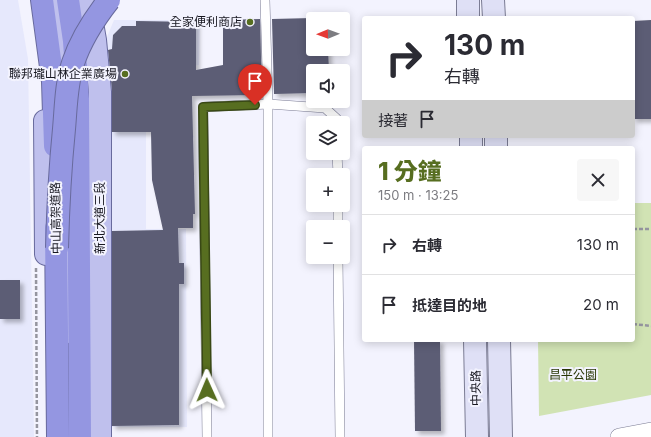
<!DOCTYPE html>
<html lang="zh-TW">
<meta charset="utf-8">
<style>
body{margin:0;font-family:Inter,"Noto Sans TC",sans-serif;background:#f7f7f7;color:#2b2b33;height:100vh;display:flex;flex-direction:column;font-size:15px;white-space:nowrap}
*{box-sizing:border-box;margin:0}
p{font-size:13px;color:#7c7c81}
.icon{flex:none;width:22px;height:22px;fill:none;stroke:currentColor;stroke-width:2;stroke-linecap:round;stroke-linejoin:round}
.map{position:relative;flex:1;overflow:hidden}
.side{position:absolute;left:362px;top:146px;width:273px;height:196px;display:flex;flex-direction:column;background:#fff;border-radius:4px;box-shadow:0 2px 10px #0003}
.side>*{flex:none}
.top-card{position:absolute;left:362px;top:16px;width:273px;height:122px;border-radius:4px;box-shadow:0 2px 10px #0003;background:#fff;color:#2b2b33;overflow:hidden}
.needle{width:26px;rotate:269deg}
.fabs{position:absolute;left:306px;top:12px;display:grid;gap:8px}
.fabs a{display:grid;place-items:center;width:44px;height:44px;border-radius:4px;background:#fff;box-shadow:0 2px 10px #0003;font-size:20px}
.pin{position:absolute;display:grid;place-items:center;width:34px;height:34px;color:#fff;margin:-41px -17px;border-radius:50% 50% 50% 0;rotate:-45deg;box-shadow:0 0 4px #0007}
.pin .icon{rotate:45deg}
.me{position:absolute;width:44px;margin:-22px;rotate:359deg;stroke-linejoin:round;filter:drop-shadow(0 0 3px #0008)}
.turn{display:flex;align-items:center;gap:14px;height:84px;padding:0 16px;font-size:18px}
.turn .icon{width:52px;height:52px;stroke-width:2.5}
.turn b{display:block;font-size:28px;line-height:34px}
.then{display:flex;align-items:center;height:38px;padding:0 16px;background:#0003;gap:8px;font-size:15px}
.round{display:grid;place-items:center;flex:none;width:42px;height:42px;border-radius:4px;background:#f7f7f7}
.headline{display:flex;align-items:center;justify-content:space-between;height:68px;padding:0 16px}
h1{font-size:24px;font-weight:800;line-height:30px;color:#576e20}
ul{padding:0;list-style:none}
li{display:flex;align-items:center;gap:12px;height:60px;padding:0 16px;border-top:1px solid #e1e1e2}
li div{flex:1}
li b{display:block;font-size:15px}
li em{font-style:normal}
.map>svg:first-child{display:block}
.built{fill:#e6e8fc}
.green{fill:#d1e3b4}
.building{fill:#5c5d74;filter:url(#shadow)}
.lines{fill:none;stroke-linecap:round;stroke-linejoin:round}
.lane-casing{stroke:#7b7c94;stroke-width:10}
.street-casing{stroke:#7b7c94;stroke-width:18}
.secondary-casing{stroke:#7b7c94;stroke-width:24}
.primary-casing{stroke:#686a9d;stroke-width:24}
.highway-casing{stroke:#686a9d;stroke-width:24}
.path{stroke:#95959f;stroke-width:2.5;stroke-dasharray:4 2;stroke-linecap:butt}
.lane{stroke:#fff;stroke-width:9}
.street{stroke:#fff;stroke-width:17}
.secondary{stroke:#dfe0f6;stroke-width:22}
.primary{stroke:#bfc0ed;stroke-width:22}
.highway{stroke:#9496e1;stroke-width:22}
.highway-bridge-casing{stroke:#686a9d;stroke-width:24;stroke-linecap:butt}
.highway-bridge{stroke:#9496e1;stroke-width:22}
.route-casing{stroke:#394815;stroke-width:10}
.route{stroke:#576e20;stroke-width:7}
.poi-dot{fill:#576e20;stroke:#f3f3fe;stroke-width:1.5}
.labels{text-anchor:middle;stroke-width:4;stroke-linejoin:round;paint-order:stroke}
.poi-label{font-size:12px;fill:#171720;stroke:#f3f3fe;text-anchor:end}
.street-label{font-size:12px;fill:#171720;stroke:#f3f3fe}
.park-label{font-size:12px;fill:#283604;stroke:#f3f3fe}
</style>
<div class="map">
<svg width="651" height="437" viewBox="0 0 651 437">
<defs>
<filter id="shadow"><feDropShadow dx="3.5" dy="3.5" stdDeviation="2" flood-color="#0004"/></filter>
</defs>
<rect width="100%" height="100%" fill="#f3f3fe"/>
<g class="built">
<path d="M0 0H18L28 59 34 437H0Z"/>
<path d="M114 20H200L199 65 146 72V229H186L187 427H108L107 37Z"/>
</g>
<path class="green" d="M633 203H651V395L539 416 538 340H633Z"/>
<g class="building">
<path d="M313 18V49H328L329 71H313V93L274 94 272 19Z"/>
<path d="M260 19 262 95 192 96 195 214H193V228H178L179 263H184V284H179V425L112 426V231L163 230 152 180 151 132H112V91L108 50 112 49 113 35 122 26H136V21L196 22V70L223 65V20Z"/>
<path d="M651 20V119H633V21Z"/>
<rect x="0" y="280" width="20" height="39"/>
<path d="M414 340H440L441 431H415Z"/>
</g>
<g class="lines">
<g class="lane-casing">
<g id="lane">
<path d="M265 0 268 104V437"/>
<path d="M337 153 338 175"/>
<path d="M338 205V227"/>
<path d="M338 257 340 437"/>
<path d="M207 437 203 107 268 104 325 108 337 119V123"/>
</g>
</g>
<g class="street-casing">
<path id="street" d="M619 437 651 431"/>
</g>
<g class="secondary-casing">
<g id="secondary">
<path d="M468 0V18"/>
<path d="M493 0 494 18"/>
<path d="M471 136V148"/>
<path d="M496 136V148"/>
<path d="M475 340 477 437"/>
<path d="M499 340 501 437"/>
</g>
</g>
<g class="primary-casing">
<g id="primary">
<path d="M55 0 64 90"/>
<path d="M88 0 95 40 100 92V437"/>
<path d="M45 121 46 254"/>
<path d="M67 221 69 332"/>
</g>
</g>
<g class="highway-casing">
<g id="highway">
<path d="M42 0 53 82 55 146"/>
<path d="M68 0 74 41 78 99 80 437"/>
<path d="M56 228 58 437"/>
</g>
</g>
<g class="path">
<path d="M633 229H651"/>
<path d="M36 268 37 437"/>
<path d="M633 324 651 326"/>
</g>
<use href="#lane" class="lane"/>
<use href="#street" class="street"/>
<use href="#secondary" class="secondary"/>
<use href="#primary" class="primary"/>
<use href="#highway" class="highway"/>
<g class="highway-bridge-casing">
<path id="highway-bridge" d="M57 248C58 208 60 169 64 129 66 107 66 84 73 63 81 39 94 19 109 0"/>
</g>
<use href="#highway-bridge" class="highway-bridge"/>
</g>
<g class="lines">
<g class="route-casing">
<path id="route" d="M207 390 203 107 255 105"/>
</g>
<use href="#route" class="route"/>
</g>
<g class="poi-dot">
<circle cx="250" cy="22" r="4"/>
<circle cx="125" cy="74" r="4"/>
</g>
<g class="labels">
<g class="poi-label">
<text x="242" y="26">全家便利商店</text>
<text x="117" y="78">聯邦瓏山林企業廣場</text>
</g>
<g class="street-label">
<text transform="translate(56 218) rotate(-91)" y="4">中山高架道路</text>
<text transform="translate(100 218) rotate(-90)" y="4">新北大道三段</text>
<text transform="translate(476 388) rotate(-91)" y="4">中央路</text>
</g>
<g class="park-label">
<text x="573" y="379">昌平公園</text>
</g>
</g>
</svg>
<div class="fabs">
<a><svg class="needle" viewBox="-14 -14 28 28"><path d="M0-13l5 13h-10z" fill="#e53935"/><path d="M0 13l5-13h-10z" fill="#7c7c81"/></svg></a>
<a><svg class="icon" aria-label="sound" viewBox="0 0 24 24"><path d="M4 9h4l5-4v14l-5-4H4zM17 9q2 3 0 6"/></svg></a>
<a><svg class="icon" aria-label="layers" viewBox="0 0 24 24"><path d="M12 4l9 5-9 5-9-5zM3 14l9 5 9-5"/></svg></a>
<a>+</a>
<a>−</a>
</div>
<div class="pin" style="left:255px;top:105px;background:#d93025"><svg class="icon" aria-label="arrive" viewBox="0 0 24 24"><path d="M6 21V4h12l-3 4 3 4H6"/></svg></div>
<svg class="me" style="left:207px;top:390px" viewBox="-20 -20 40 40"><path d="M0-17L14 15 0 8-14 15z" fill="#576e20" stroke="#fff" stroke-width="4"/></svg>
<div class="top-card">
<div class="turn"><svg class="icon" aria-label="right" viewBox="0 0 24 24"><path d="M7 20v-9h11M14 6l5 5-5 5"/></svg><div><b>130 m</b>右轉</div></div>
<div class="then">接著<svg class="icon" aria-label="arrive" viewBox="0 0 24 24"><path d="M6 21V4h12l-3 4 3 4H6"/></svg></div>
</div>
<section class="side">
<div class="headline"><div><h1>1 分鐘</h1><p>150 m · 13:25</p></div><a class="round"><svg class="icon" aria-label="close" viewBox="0 0 24 24"><path d="M6 6l12 12M18 6L6 18"/></svg></a></div>
<ul>
<li><svg class="icon" aria-label="right" viewBox="0 0 24 24"><path d="M7 20v-9h11M14 6l5 5-5 5"/></svg><div><b>右轉</b></div><em>130 m</em></li>
<li><svg class="icon" aria-label="arrive" viewBox="0 0 24 24"><path d="M6 21V4h12l-3 4 3 4H6"/></svg><div><b>抵達目的地</b></div><em>20 m</em></li>
</ul>
</section>
</div>
